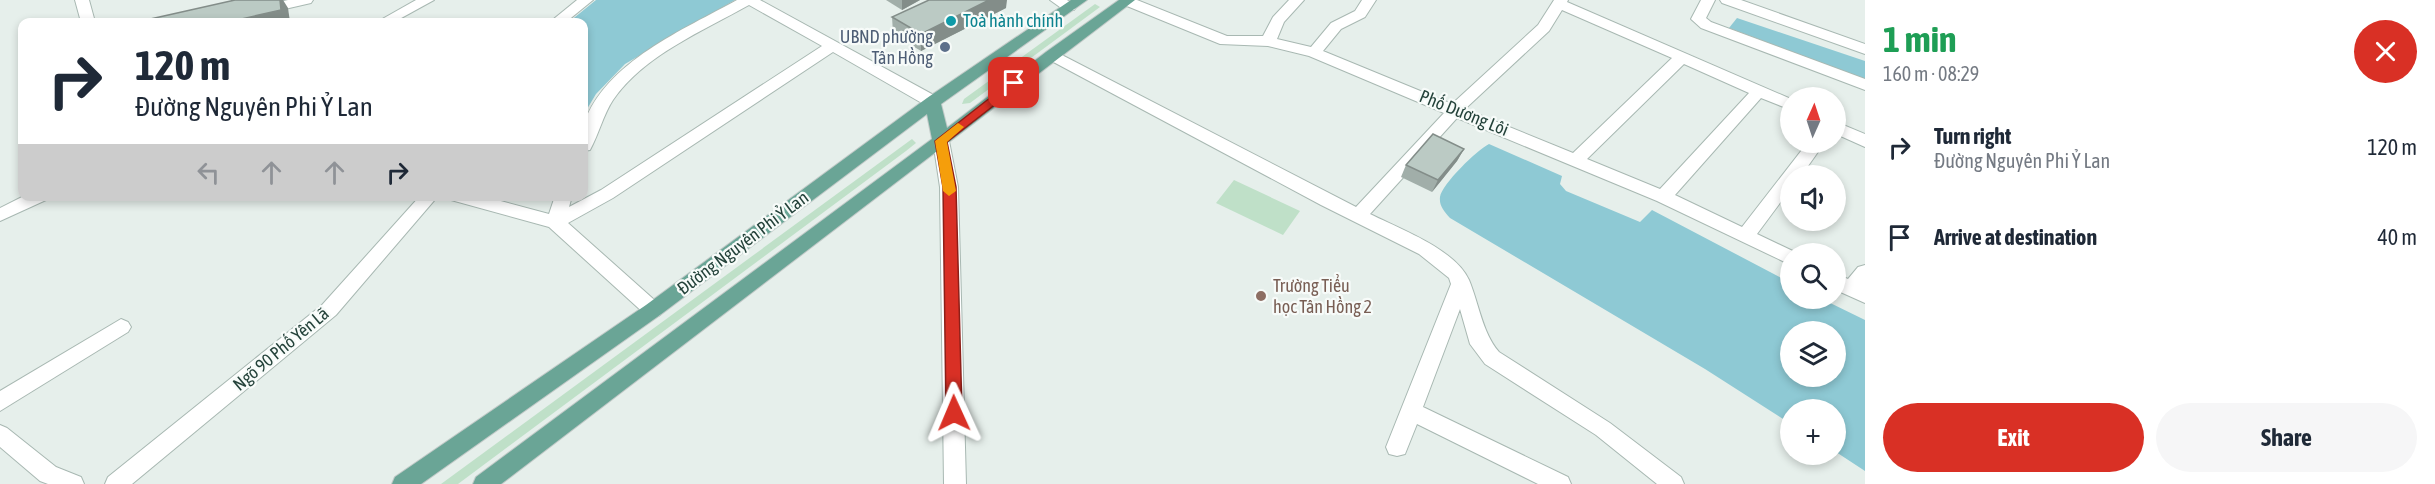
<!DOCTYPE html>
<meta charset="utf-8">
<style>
body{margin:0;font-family:"Asap Condensed",sans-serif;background:#f6f6f7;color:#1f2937;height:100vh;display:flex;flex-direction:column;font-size:22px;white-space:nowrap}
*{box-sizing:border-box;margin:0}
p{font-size:20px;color:#747a83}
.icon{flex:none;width:33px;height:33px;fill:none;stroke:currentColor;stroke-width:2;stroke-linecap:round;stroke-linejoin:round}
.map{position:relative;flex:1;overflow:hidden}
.drawer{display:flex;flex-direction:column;background:#fff;width:570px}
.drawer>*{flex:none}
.banner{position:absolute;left:18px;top:18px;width:570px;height:183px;border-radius:12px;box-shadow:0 3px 9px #0003;background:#fff;color:#1f2937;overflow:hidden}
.needle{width:39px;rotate:3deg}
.fabs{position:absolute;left:1780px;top:87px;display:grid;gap:12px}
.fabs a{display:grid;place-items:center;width:66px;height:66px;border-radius:50%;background:#fff;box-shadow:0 3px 9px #0003;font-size:30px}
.pin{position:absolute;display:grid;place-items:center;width:51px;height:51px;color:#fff;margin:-26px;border-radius:12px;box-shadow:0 3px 9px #0006}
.me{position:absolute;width:66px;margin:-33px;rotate:359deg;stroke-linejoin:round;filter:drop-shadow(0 0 4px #0008)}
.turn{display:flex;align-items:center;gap:21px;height:126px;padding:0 18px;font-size:27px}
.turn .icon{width:78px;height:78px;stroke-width:2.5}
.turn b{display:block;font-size:42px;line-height:51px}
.lanes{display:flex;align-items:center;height:57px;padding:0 18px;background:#0003;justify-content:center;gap:30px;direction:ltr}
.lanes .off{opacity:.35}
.round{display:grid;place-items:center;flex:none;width:63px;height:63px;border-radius:32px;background:#f6f6f7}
.head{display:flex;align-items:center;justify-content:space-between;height:102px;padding:0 18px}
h1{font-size:36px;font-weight:700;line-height:45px;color:#1e9e55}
.button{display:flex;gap:12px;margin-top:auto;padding:12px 18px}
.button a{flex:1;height:69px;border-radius:36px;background:#d93025;color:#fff;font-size:24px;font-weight:700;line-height:69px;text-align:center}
.button a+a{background:#f6f6f7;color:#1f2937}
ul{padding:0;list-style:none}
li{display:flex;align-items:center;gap:18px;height:90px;padding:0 18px}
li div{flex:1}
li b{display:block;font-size:22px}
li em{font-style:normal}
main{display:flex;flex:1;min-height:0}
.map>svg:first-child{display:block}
.green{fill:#bfe0c8}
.water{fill:#8ec9d4;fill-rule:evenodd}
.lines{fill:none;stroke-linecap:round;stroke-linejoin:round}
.minor-casing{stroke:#a8b8b2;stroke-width:2}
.major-casing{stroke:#c2cac8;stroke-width:2}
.minor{fill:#fff;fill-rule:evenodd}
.major{fill:#6aa596;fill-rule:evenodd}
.wall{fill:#a1aea9}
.shaded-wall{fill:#838d89}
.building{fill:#bbcac4;stroke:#838d89;stroke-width:1.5}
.route{fill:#d93025;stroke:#8d1f18;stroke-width:1.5}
.slow{fill:#f59e0b}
.culture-dot{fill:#0f9aa8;stroke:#f7fbf9;stroke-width:2}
.service-dot{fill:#5c6f8a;stroke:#f7fbf9;stroke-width:2}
.education-dot{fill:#8d6e63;stroke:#f7fbf9;stroke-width:2}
.labels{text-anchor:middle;stroke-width:4.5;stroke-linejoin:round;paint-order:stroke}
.culture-label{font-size:18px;fill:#0d838f;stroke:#f7fbf9;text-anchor:start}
.service-label{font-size:18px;fill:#4e5e75;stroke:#f7fbf9;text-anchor:end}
.street-label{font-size:18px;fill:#24423a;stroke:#f7fbf9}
.education-label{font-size:18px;fill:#785e54;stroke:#f7fbf9;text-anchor:start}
</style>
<main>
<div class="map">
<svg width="1865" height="484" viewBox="0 0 1865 484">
<rect width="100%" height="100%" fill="#e6efeb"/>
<g class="green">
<path d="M1095 4 1100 7 970 103 962 104 964 99Z"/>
<path d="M912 139 916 143 906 151 458 484H441Z"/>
<path d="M1234 180 1300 211 1283 235 1216 203Z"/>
</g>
<g class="water">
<path d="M596 0H735L625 64 596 94 584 114V22H569Z"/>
<path d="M1737 18 1865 61V79L1729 28Z"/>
<path d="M1489 144 1562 176 1560 184 1566 191 1640 222 1652 210 1791 283V298L1822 299 1865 320V471L1836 452V410H1791V424L1705 369 1450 218C1444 211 1439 206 1440 197 1442 184 1477 150 1489 144ZM1791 332H1836V376H1791Z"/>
</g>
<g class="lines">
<g class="minor-casing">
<g id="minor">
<path d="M75 0H89L95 22H81Z"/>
<path d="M288 0H313L311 3 263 14 256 10 258 7Z"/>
<path d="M416 0H434L394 22H377Z"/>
<path d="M577 0H593L566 22H550Z"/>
<path d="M737 0H760L939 98 941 102 939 106H927L833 52 613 198 568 223 660 305 663 310 660 315 653 318 646 315 549 227 451 200 449 196H482L549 214 555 196H572L569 207 601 190 822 46 749 5C703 31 644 55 613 100 603 115 599 134 590 150L584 151C584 143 582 132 584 124 605 62 685 29 737 0Z"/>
<path d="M1050 0H1067L1076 7 1074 10H1064Z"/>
<path d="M1121 0H1137L1227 36H1263L1273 17 1289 0H1304L1284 22 1277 39 1311 47 1331 23 1355 11 1362 0H1376L1365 17 1341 29 1323 51 1452 104 1538 25 1554 0H1568L1567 2 1791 99V110L1761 98 1675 195 1742 227 1808 142H1825L1801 176H1791V188L1757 234 1797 253 1791 254V265L1657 201 1457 118 1370 214C1400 229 1455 249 1469 280 1479 304 1482 332 1499 352L1610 423 1681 477 1684 484H1657L1596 435 1485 364 1470 344 1460 309 1423 407 1568 477 1571 484H1538L1417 424 1405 454 1397 456 1389 454 1386 447 1451 284 1449 278 1419 254 1321 205 1046 58 1043 55 1051 50 1056 52 1356 207 1444 113 1309 56 1268 46 1220 44 1122 4ZM1562 10 1672 58 1573 153 1465 109 1549 31ZM1684 64 1749 93 1660 189 1587 159Z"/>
<path d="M1701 0H1715L1706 18 1711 22 1865 79V90L1701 28 1691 19Z"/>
<path d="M1720 0H1741L1865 44V54L1722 3Z"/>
<path d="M1836 122 1865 134V147L1836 134Z"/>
<path d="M941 135 947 137 949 141 958 187 966 484H944L940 187 933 141 935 137Z"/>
<path d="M24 196H48L46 200 0 221V208Z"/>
<path d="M420 196H438L336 315 132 484H105L108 477 322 305Z"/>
<path d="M1865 265V303L1836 290V274L1848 279 1858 267Z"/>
<path d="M121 319 128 322 131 327 128 332 0 411V391Z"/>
<path d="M0 425 7 428 56 467 81 477 84 484H48L40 481 0 447Z"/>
</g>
</g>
<g class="major-casing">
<path id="major" d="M1071 0H1087L941 104 947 128 1046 52 1119 0H1135L501 484H473L476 477 932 139 927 114 660 315 421 484H392L395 477 646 305 927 98Z"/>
</g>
<use href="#minor" class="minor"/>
<use href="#major" class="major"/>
</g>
<g class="wall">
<path d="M886 0H920L902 10Z"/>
<path d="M1006 8 921 51 893 34 892 17Z"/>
<path d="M1464 149 1457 161 1432 192 1401 177 1406 165Z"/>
</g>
<g class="shaded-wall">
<path d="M280 0H283L288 8 290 22H228Z"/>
<path d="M902 0H920L902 10Z"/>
<path d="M989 0H1007L1006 8 921 51V34Z"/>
<path d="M1464 149 1457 161 1432 192 1438 180Z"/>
</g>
<g class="building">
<path d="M235 0H280L281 10 228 22H137Z"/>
<path d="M929 0H989L921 34 892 17Z"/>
<path d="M1433 134 1464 149 1438 180 1406 165Z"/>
</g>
<path class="route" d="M1014 79 1019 81V86L947 142 956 187 962 413 959 418 954 420 948 418 946 413 943 187 935 141Z"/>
<path class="slow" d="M958 123 964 127 947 142 956 191 949 196 943 191 935 141Z"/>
<circle class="culture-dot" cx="951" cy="21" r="6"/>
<circle class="service-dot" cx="945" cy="47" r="6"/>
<circle class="education-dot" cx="1261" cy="296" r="6"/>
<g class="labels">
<g class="culture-label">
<text x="963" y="27">Toà hành chính</text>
</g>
<g class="service-label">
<text x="933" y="43">UBND phường<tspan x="933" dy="21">Tân Hồng</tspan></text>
</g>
<g class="street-label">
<text transform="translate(1464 113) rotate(22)" y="6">Phố Dương Lôi</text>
<text transform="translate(743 243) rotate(-37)" y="6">Đường Nguyên Phi Ỷ Lan</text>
<text transform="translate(281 349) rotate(-40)" y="6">Ngõ 90 Phố Yên Lã</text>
</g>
<g class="education-label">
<text x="1273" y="292">Trường Tiểu<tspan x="1273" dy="21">học Tân Hồng 2</tspan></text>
</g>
</g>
</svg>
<div class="fabs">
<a><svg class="needle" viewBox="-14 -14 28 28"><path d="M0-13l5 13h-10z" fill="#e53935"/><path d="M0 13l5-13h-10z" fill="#747a83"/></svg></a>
<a><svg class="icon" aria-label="sound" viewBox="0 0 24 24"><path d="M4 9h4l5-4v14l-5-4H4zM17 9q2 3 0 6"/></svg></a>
<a><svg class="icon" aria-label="search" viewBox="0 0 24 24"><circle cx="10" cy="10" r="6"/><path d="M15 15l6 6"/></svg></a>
<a><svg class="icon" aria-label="layers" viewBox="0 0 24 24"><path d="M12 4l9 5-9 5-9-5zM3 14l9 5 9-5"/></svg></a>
<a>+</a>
</div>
<div class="pin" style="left:1014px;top:83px;background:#d93025"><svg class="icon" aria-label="arrive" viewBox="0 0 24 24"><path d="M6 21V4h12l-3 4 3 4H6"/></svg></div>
<svg class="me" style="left:954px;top:413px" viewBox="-20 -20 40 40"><path d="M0-17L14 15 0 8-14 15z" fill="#d93025" stroke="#fff" stroke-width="4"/></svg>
<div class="banner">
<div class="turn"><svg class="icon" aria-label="right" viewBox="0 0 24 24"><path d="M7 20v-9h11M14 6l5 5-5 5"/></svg><div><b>120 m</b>Đường Nguyên Phi Ỷ Lan</div></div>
<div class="lanes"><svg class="icon off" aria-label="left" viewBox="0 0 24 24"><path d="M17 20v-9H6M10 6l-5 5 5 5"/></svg><svg class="icon off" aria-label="ahead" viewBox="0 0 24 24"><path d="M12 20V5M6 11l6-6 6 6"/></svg><svg class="icon off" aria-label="ahead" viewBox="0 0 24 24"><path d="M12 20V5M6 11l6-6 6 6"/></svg><svg class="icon" aria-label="right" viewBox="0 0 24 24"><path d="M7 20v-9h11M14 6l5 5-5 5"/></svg></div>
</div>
</div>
<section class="drawer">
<div class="head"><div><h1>1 min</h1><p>160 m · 08:29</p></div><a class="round" style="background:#d93025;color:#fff"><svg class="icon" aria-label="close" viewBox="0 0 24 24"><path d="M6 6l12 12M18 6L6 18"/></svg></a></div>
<ul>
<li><svg class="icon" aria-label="right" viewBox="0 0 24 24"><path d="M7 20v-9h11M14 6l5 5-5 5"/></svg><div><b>Turn right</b><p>Đường Nguyên Phi Ỷ Lan</p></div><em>120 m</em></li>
<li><svg class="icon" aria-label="arrive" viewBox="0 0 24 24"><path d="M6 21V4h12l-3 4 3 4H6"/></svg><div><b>Arrive at destination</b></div><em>40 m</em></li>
</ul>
<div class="button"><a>Exit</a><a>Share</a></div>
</section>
</main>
